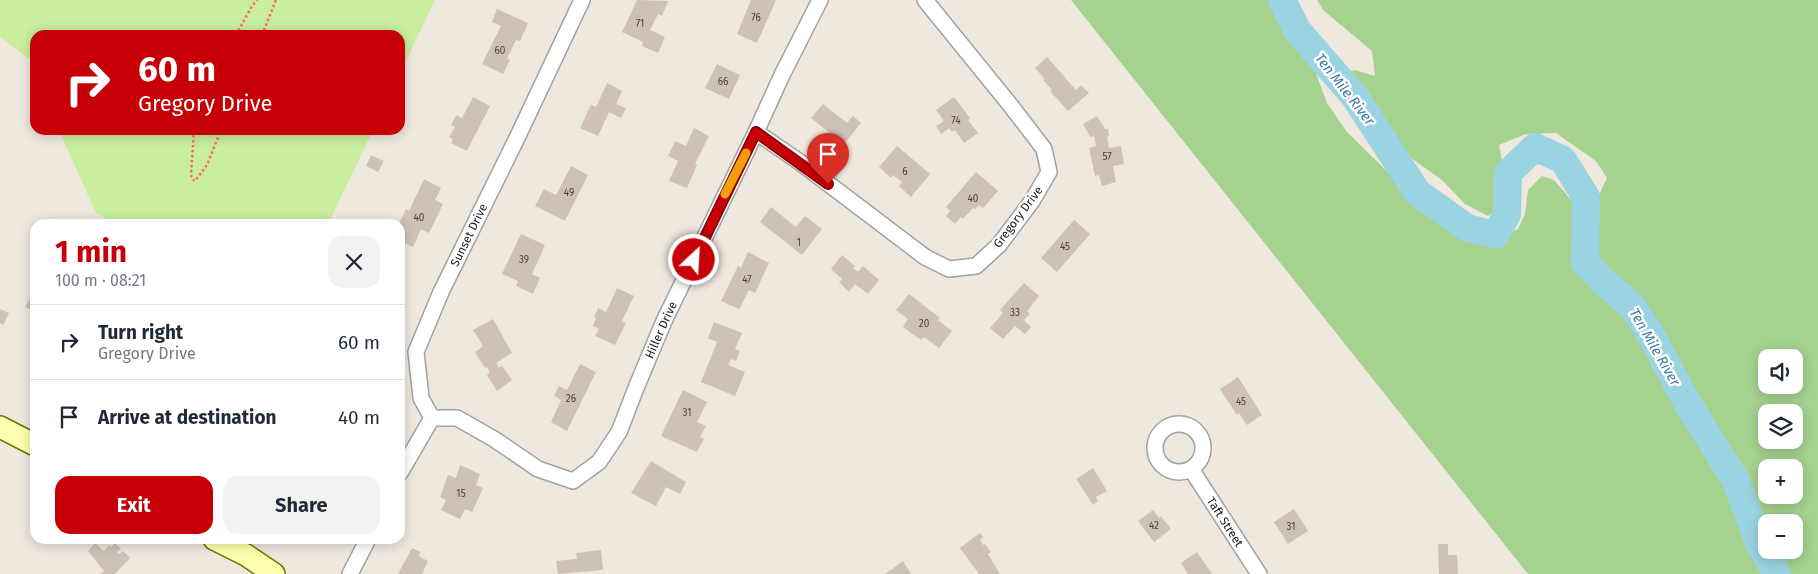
<!DOCTYPE html>
<meta charset="utf-8">
<style>
body{margin:0;font-family:"Fira Sans",sans-serif;background:#f2f2f3;color:#1f2937;height:100vh;display:flex;flex-direction:column;font-size:19px;white-space:nowrap}
*{box-sizing:border-box;margin:0}
p{font-size:16px;color:#747a83}
.icon{flex:none;width:28px;height:28px;fill:none;stroke:currentColor;stroke-width:2;stroke-linecap:round;stroke-linejoin:round}
.map{position:relative;flex:1;overflow:hidden}
.panel{position:absolute;left:30px;top:219px;width:375px;height:325px;display:flex;flex-direction:column;background:#fff;border-radius:15px;box-shadow:0 2px 12px #0003}
.panel>*{flex:none}
.guide{position:absolute;left:30px;top:30px;width:375px;height:105px;border-radius:15px;box-shadow:0 2px 12px #0003;background:#c60006;color:#fff;overflow:hidden}
.controls{position:absolute;left:1758px;top:349px;display:grid;gap:10px}
.controls a{display:grid;place-items:center;width:45px;height:45px;border-radius:10px;background:#fff;box-shadow:0 2px 12px #0003;font-size:25px}
.pin{position:absolute;display:grid;place-items:center;width:42px;height:42px;color:#fff;margin:-51px -21px;border-radius:50% 50% 50% 0;rotate:-45deg;box-shadow:0 0 5px #0007}
.pin .icon{rotate:45deg}
.me{position:absolute;width:55px;margin:-28px;rotate:25deg;stroke-linejoin:round;filter:drop-shadow(0 0 4px #0008)}
.turn{display:flex;align-items:center;gap:18px;height:105px;padding:0 25px;font-size:22px}
.turn .icon{width:65px;height:65px;stroke-width:2.5}
.turn b{display:block;font-size:35px;line-height:42px}
.round{display:grid;place-items:center;flex:none;width:52px;height:52px;border-radius:15px;background:#f2f2f3}
.headline{display:flex;align-items:center;justify-content:space-between;height:85px;padding:0 25px}
h1{font-size:30px;font-weight:700;line-height:38px;color:#c60006}
.action{display:flex;gap:10px;margin-top:auto;padding:10px 25px}
.action a{flex:1;height:58px;border-radius:15px;background:#c60006;color:#fff;font-size:20px;font-weight:700;line-height:58px;text-align:center}
.action a+a{background:#f2f2f3;color:#1f2937}
ul{padding:0;list-style:none}
li{display:flex;align-items:center;gap:15px;height:75px;padding:0 25px;border-top:1px solid #e0e1e3}
li div{flex:1}
li b{display:block;font-size:19px}
li em{font-style:normal}
.map>svg:first-child{display:block}
.grass{fill:#c8ee9e}
.forest{fill:#a5d28f;fill-rule:evenodd}
.lines{fill:none;stroke-linecap:round;stroke-linejoin:round}
.river{stroke:#9ad3e1;stroke-width:28}
.building{fill:#cec1b8}
.street-casing{stroke:#a2a2a2;stroke-width:18}
.secondary-casing{stroke:#6b7400;stroke-width:24}
.path{stroke:#ff6a5f;stroke-width:2.5;stroke-dasharray:2.5 2.5;stroke-linecap:butt}
.street{stroke:#fff;stroke-width:15}
.secondary{stroke:#fdffac;stroke-width:21}
.route-casing{stroke:#810004;stroke-width:12}
.route{stroke:#c60006;stroke-width:9}
.slow{stroke:#f59e0b;stroke-width:9}
.labels{text-anchor:middle;stroke-width:5;stroke-linejoin:round;paint-order:stroke}
.number-label{font-size:10px;fill:#484442}
.street-label{font-size:12px;fill:#1b1b1b;stroke:#fff}
.water-label{font-size:14px;font-style:italic;fill:#3d77aa;stroke:#fff}
</style>
<div class="map">
<svg width="1818" height="574" viewBox="0 0 1818 574">
<rect width="100%" height="100%" fill="#eee8df"/>
<g class="grass">
<path d="M0 0H435L400 73V35H35V63L0 37Z"/>
<path d="M59 130H373L328 224H116L96 213Z"/>
</g>
<path class="forest" d="M1071 0H1275L1314 68 1327 103 1347 132 1401 185 1426 192 1472 236 1492 240 1518 229 1525 214 1528 190 1542 176 1554 180 1572 201 1573 236 1576 244 1587 251 1598 236 1595 203 1607 178 1596 161 1556 133 1526 134 1499 145 1510 199 1488 216 1465 204 1442 180 1400 150 1348 92 1350 72 1355 70 1375 76 1372 51 1323 10 1317 0H1818V574H1528ZM1766 358H1794V385H1766ZM1794 412V440H1766V412ZM1766 468H1794V495H1766ZM1766 522H1794V550H1766Z"/>
<g class="lines">
<path class="river" d="M1282 0 1297 30 1355 97 1417 192 1467 228 1496 235 1507 214 1508 173 1535 147 1563 160 1586 197 1585 262 1604 282 1632 306 1652 337 1688 404 1736 481 1759 543 1777 574"/>
</g>
<g class="building">
<path d="M637 0 668 1 662 16 658 14 650 30 665 37 658 53 642 46 643 42 622 32Z"/>
<path d="M751 0H776L757 43 737 34Z"/>
<path d="M497 9 528 23 520 41 516 40 507 59 510 60 503 74 482 64 501 26 492 22Z"/>
<path d="M1047 57 1076 90 1081 85 1089 93 1068 111 1050 91 1052 90 1043 80 1045 79 1035 68Z"/>
<path d="M717 64 740 75 729 99 705 88Z"/>
<path d="M607 83 622 91 616 104 626 108 621 118 609 112 598 136 580 128 591 105 596 107Z"/>
<path d="M473 97 490 106 467 151 451 143 453 139 449 137 455 127 451 125 456 115 462 118Z"/>
<path d="M954 97 970 118 968 120 978 133 964 143 955 130 952 132 949 128 941 134 936 126 944 121 936 110Z"/>
<path d="M823 104 847 123 853 116 861 123 844 144 811 118Z"/>
<path d="M1097 116 1105 129H1108L1109 136 1107 137 1109 148 1121 146 1124 164 1113 166 1116 182 1102 186 1099 175 1095 176 1089 148 1096 146 1094 136 1090 137 1083 124Z"/>
<path d="M694 128 709 136 695 164 697 165 687 188 669 181 678 161 668 156 675 141 686 146Z"/>
<path d="M897 146 930 174 911 197 899 186 902 182 893 175 891 178 879 167Z"/>
<path d="M371 155 384 161 378 172 366 166Z"/>
<path d="M571 166 588 175 565 221 535 206 544 189 556 195Z"/>
<path d="M976 172 998 191 983 208 979 205 975 209 973 208 963 219 961 217 955 224 946 216 950 211 946 207Z"/>
<path d="M424 179 441 188 435 200 443 204 429 233 421 229 413 247 400 241 399 224 406 209 409 211Z"/>
<path d="M771 207 796 227 805 216 822 229 802 255 760 222Z"/>
<path d="M1074 220 1090 234 1057 272 1041 258Z"/>
<path d="M521 234 545 245 532 274 540 278 533 294 516 286 518 281 502 274Z"/>
<path d="M748 252 769 263 755 293 749 290 739 309 721 301 738 266 741 268Z"/>
<path d="M842 255 855 266 853 268 858 272 863 266 879 280 868 294 855 284 849 292 839 282 842 279 831 269Z"/>
<path d="M1024 283 1039 296 1027 311 1030 314 1024 320 1031 327 1025 334 1015 326 1003 339 990 328 1003 313 1000 310Z"/>
<path d="M617 288 634 296 622 321 626 323 615 345 595 336 599 329 593 326 596 318 594 317 598 308 606 312Z"/>
<path d="M35 289V312L25 307Z"/>
<path d="M909 294 940 318 938 320 952 331 939 348 924 337 921 340 903 327 908 319 896 310Z"/>
<path d="M0 309 9 313 3 325 0 323Z"/>
<path d="M493 319 512 353 496 363 499 368 502 366 512 380 497 391 487 375 490 372 487 367 485 368 475 352 483 346 473 330Z"/>
<path d="M714 322 742 333 735 349 740 351 736 361 731 359 728 365 745 372 735 396 701 382 717 342 708 338Z"/>
<path d="M580 364 596 372 567 431 551 422 561 400 554 396 559 386 567 390Z"/>
<path d="M1238 377 1262 415 1247 425 1239 413 1237 415 1220 389Z"/>
<path d="M683 390 707 402 697 422 706 426 700 437 704 439 697 452 661 436Z"/>
<path d="M651 461 686 482 680 494 666 487 656 506 631 493Z"/>
<path d="M460 465 480 474 476 485 483 488 472 512 465 509 460 519 441 510 446 500 440 497 448 475 456 478Z"/>
<path d="M1093 468 1107 491 1096 497 1098 501 1093 505 1076 479Z"/>
<path d="M1294 509 1308 531 1288 544 1274 522Z"/>
<path d="M1153 510 1159 518 1161 516 1171 529 1154 542 1138 521Z"/>
<path d="M980 533 983 537 980 540 983 545 985 544 991 552 988 554 1000 574H979L960 548Z"/>
<path d="M95 543 104 551 109 545 111 547 115 543 121 549 117 552 119 554 123 551 130 558 115 574H101L104 571 88 551Z"/>
<path d="M1438 544H1448V555H1457L1458 574H1439Z"/>
<path d="M412 548 421 552 418 556 428 561 422 574H398Z"/>
<path d="M601 550 603 570 558 574 556 561 577 559 576 553Z"/>
<path d="M1197 552 1212 574H1188L1181 563Z"/>
<path d="M903 561 911 574H885Z"/>
</g>
<g class="lines">
<g class="street-casing">
<g id="street">
<path d="M756 132 801 163 925 257 949 269 976 266 999 245 1032 201 1049 172 1044 149 1011 106 925 0"/>
<path d="M432 418H457L494 439 538 469 573 481 599 462 619 432 636 388 664 321 756 132 782 75 820 0"/>
<circle cx="1179" cy="448" r="24"/>
<path d="M1191 469 1259 574"/>
<path d="M400 473 432 418 421 398 416 352 441 292 517 138 582 0"/>
<path d="M350 574 368 539"/>
</g>
</g>
<g class="secondary-casing">
<g id="secondary">
<path d="M0 427 35 445"/>
<path d="M214 539 246 555 274 574"/>
</g>
</g>
<g class="path">
<path d="M236 35 252 6 257 0"/>
<path d="M262 35 276 0"/>
<path d="M194 130 191 174 192 179 195 181 207 165 221 130"/>
</g>
<use href="#street" class="street"/>
<use href="#secondary" class="secondary"/>
</g>
<g class="lines">
<g class="route-casing">
<path id="route" d="M694 260 756 132 828 184"/>
</g>
<use href="#route" class="route"/>
<path class="slow" d="M725 194 746 153"/>
</g>
<g class="labels">
<g class="number-label">
<text x="756" y="21">76</text>
<text x="640" y="27">71</text>
<text x="500" y="54">60</text>
<text x="723" y="85">66</text>
<text x="956" y="124">74</text>
<text x="1107" y="160">57</text>
<text x="905" y="175">6</text>
<text x="569" y="196">49</text>
<text x="973" y="202">40</text>
<text x="419" y="221">40</text>
<text x="799" y="246">1</text>
<text x="1065" y="250">45</text>
<text x="524" y="263">39</text>
<text x="747" y="283">47</text>
<text x="1015" y="316">33</text>
<text x="924" y="327">20</text>
<text x="571" y="402">26</text>
<text x="1241" y="405">45</text>
<text x="687" y="416">31</text>
<text x="461" y="497">15</text>
<text x="1154" y="529">42</text>
<text x="1291" y="530">31</text>
</g>
<g class="street-label">
<text transform="translate(1018 217) rotate(-53)" y="4">Gregory Drive</text>
<text transform="translate(469 235) rotate(-64)" y="4">Sunset Drive</text>
<text transform="translate(661 330) rotate(-66)" y="4">Hiller Drive</text>
<text transform="translate(1225 522) rotate(57)" y="4">Taft Street</text>
</g>
<g class="water-label">
<text transform="translate(1345 89) rotate(52)" y="5">Ten Mile River</text>
<text transform="translate(1655 347) rotate(60)" y="5">Ten Mile River</text>
</g>
</g>
</svg>
<div class="controls">
<a><svg class="icon" aria-label="sound" viewBox="0 0 24 24"><path d="M4 9h4l5-4v14l-5-4H4zM17 9q2 3 0 6"/></svg></a>
<a><svg class="icon" aria-label="layers" viewBox="0 0 24 24"><path d="M12 4l9 5-9 5-9-5zM3 14l9 5 9-5"/></svg></a>
<a>+</a>
<a>−</a>
</div>
<div class="pin" style="left:828px;top:184px;background:#d93025"><svg class="icon" aria-label="arrive" viewBox="0 0 24 24"><path d="M6 21V4h12l-3 4 3 4H6"/></svg></div>
<svg class="me" style="left:694px;top:260px" viewBox="-20 -20 40 40"><circle r="17" fill="#c60006" stroke="#fff" stroke-width="3"/><path d="M0-11L8 9 0 5-8 9z" fill="#fff"/></svg>
<div class="guide">
<div class="turn"><svg class="icon" aria-label="right" viewBox="0 0 24 24"><path d="M7 20v-9h11M14 6l5 5-5 5"/></svg><div><b>60 m</b>Gregory Drive</div></div>
</div>
<section class="panel">
<div class="headline"><div><h1>1 min</h1><p>100 m · 08:21</p></div><a class="round"><svg class="icon" aria-label="close" viewBox="0 0 24 24"><path d="M6 6l12 12M18 6L6 18"/></svg></a></div>
<ul>
<li><svg class="icon" aria-label="right" viewBox="0 0 24 24"><path d="M7 20v-9h11M14 6l5 5-5 5"/></svg><div><b>Turn right</b><p>Gregory Drive</p></div><em>60 m</em></li>
<li><svg class="icon" aria-label="arrive" viewBox="0 0 24 24"><path d="M6 21V4h12l-3 4 3 4H6"/></svg><div><b>Arrive at destination</b></div><em>40 m</em></li>
</ul>
<div class="action"><a>Exit</a><a>Share</a></div>
</section>
</div>
